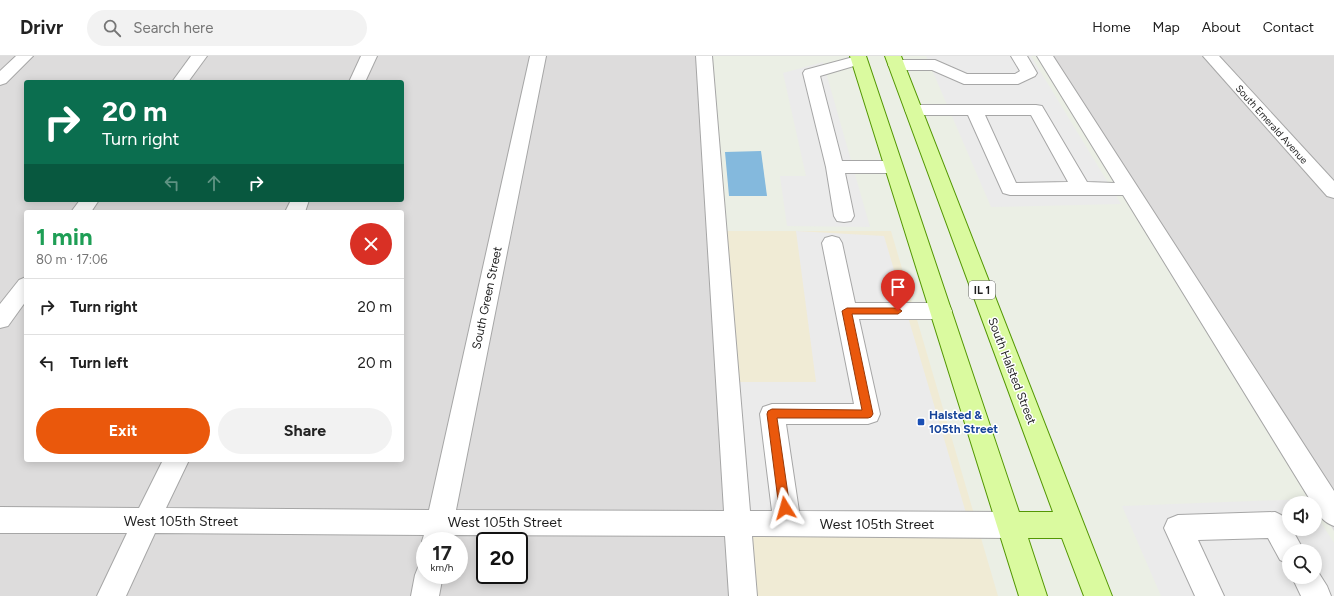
<!DOCTYPE html>
<meta charset="utf-8">
<style>
body{margin:0;font-family:Figtree,sans-serif;background:#f2f2f2;color:#222;height:100vh;display:flex;flex-direction:column;font-size:15px;white-space:nowrap}
*{box-sizing:border-box;margin:0}
p{font-size:13px;color:#767676}
.icon{flex:none;width:22px;height:22px;fill:none;stroke:currentColor;stroke-width:2;stroke-linecap:round;stroke-linejoin:round}
.map{position:relative;flex:1;overflow:hidden}
.side{position:absolute;left:24px;top:154px;width:380px;height:252px;display:flex;flex-direction:column;background:#fff;border-radius:4px;box-shadow:0 2px 10px #0003}
.side>*{flex:none}
.hud{position:absolute;left:24px;top:24px;width:380px;height:122px;border-radius:4px;box-shadow:0 2px 10px #0003;background:#0b6e4f;color:#fff;overflow:hidden}
.tools{position:absolute;left:1282px;top:440px;display:grid;gap:8px}
.tools a{display:grid;place-items:center;width:40px;height:40px;border-radius:50%;background:#fff;box-shadow:0 2px 10px #0003;font-size:20px}
.speed{position:absolute;left:416px;top:476px;display:flex;gap:8px;font-size:20px;font-weight:700;text-align:center}
.speed>*{display:grid;place-content:center;width:52px;height:52px;border-radius:50%;background:#fff;box-shadow:0 2px 10px #0003;line-height:1}
.speed small{font-size:10px;font-weight:400}
.speed .limit{border:2px solid #111;border-radius:6px;background:#fff;color:#111}
.pin{position:absolute;display:grid;place-items:center;width:34px;height:34px;color:#fff;margin:-41px -17px;border-radius:50% 50% 50% 0;rotate:-45deg;box-shadow:0 0 4px #0007}
.pin .icon{rotate:45deg}
.me{position:absolute;width:44px;margin:-22px;rotate:352deg;stroke-linejoin:round;filter:drop-shadow(0 0 3px #0008)}
.turn{display:flex;align-items:center;gap:14px;height:84px;padding:0 12px;font-size:18px}
.turn .icon{width:52px;height:52px;stroke-width:2.5}
.turn b{display:block;font-size:28px;line-height:34px}
.lanes{display:flex;align-items:center;height:38px;padding:0 12px;background:#0003;justify-content:center;gap:20px;direction:ltr}
.lanes .off{opacity:.35}
.round{display:grid;place-items:center;flex:none;width:42px;height:42px;border-radius:21px;background:#f2f2f2}
.overview{display:flex;align-items:center;justify-content:space-between;height:68px;padding:0 12px}
h1{font-size:24px;font-weight:700;line-height:30px;color:#1e9e55}
.cta{display:flex;gap:8px;margin-top:auto;padding:8px 12px}
.cta a{flex:1;height:46px;border-radius:24px;background:#ea580c;color:#fff;font-size:16px;font-weight:700;line-height:46px;text-align:center}
.cta a+a{background:#f2f2f2;color:#222}
ul{padding:0;list-style:none}
li{display:flex;align-items:center;gap:12px;height:56px;padding:0 12px;border-top:1px solid #e0e0e0}
li div{flex:1}
li b{display:block;font-size:15px}
li em{font-style:normal}
header{display:flex;align-items:center;gap:24px;box-sizing:border-box;height:56px;padding:0 20px;background:#fff;border-bottom:1px solid #e0e0e0}
header strong{font-size:19px}
nav{display:flex;gap:22px;margin-inline-start:auto;font-size:14px}
.search{width:280px;height:36px;background:#f2f2f2;display:flex;align-items:center;gap:10px;box-sizing:border-box;padding:0 14px;border-radius:22px;color:#767676;font-size:15px}
.map>svg:first-child{display:block}
.residential{fill:#dddcdc;fill-rule:evenodd}
.commercial{fill:#f0ebd5}
.pitch{fill:#84b9dd}
.parking{fill:#ebebeb;fill-rule:evenodd}
.lines{fill:none;stroke-linecap:round;stroke-linejoin:round}
.minor-casing{stroke:#a6a6a6;stroke-width:2}
.major-casing{stroke:#539703;stroke-width:2}
.minor{fill:#fff;fill-rule:evenodd}
.major{fill:#dafa9f;fill-rule:evenodd}
.route{fill:#ea580c;stroke:#983908}
.transit-dot{fill:#1a4fb4;stroke:#fff;stroke-width:1.5}
.labels{text-anchor:middle;stroke-width:3;stroke-linejoin:round;paint-order:stroke}
.far-street-label{font-size:10px;fill:#1f1f1f;stroke:#fff}
.shield{fill:#fff;stroke:#626262;stroke-width:1}
.shield-label{font-size:11px;font-weight:bold;fill:#1f1f1f}
.street-label{font-size:12px;fill:#1f1f1f;stroke:#fff}
.transit-label{font-size:12px;font-weight:bold;fill:#164399;stroke:#fff;text-anchor:start}
.near-street-label{font-size:14px;fill:#1f1f1f;stroke:#fff}
</style>
<header>
<strong>Drivr</strong>
<div class="search"><svg class="icon" aria-label="search" viewBox="0 0 24 24"><circle cx="10" cy="10" r="6"/><path d="M15 15l6 6"/></svg>Search here</div>
<nav><a>Home</a><a>Map</a><a>About</a><a>Contact</a></nav>
</header>
<div class="map">
<svg width="1334" height="540" viewBox="0 0 1334 540">
<rect width="100%" height="100%" fill="#ebefe5"/>
<g class="residential">
<path d="M0 0H707L750 540H0ZM26 26H402V144H26ZM26 156H402V404H26ZM425 485H459V519H425ZM485 485H519V519H485Z"/>
<path d="M1040 0H1334V475Z"/>
</g>
<path class="commercial" d="M721 175H891L998 540H750Z"/>
<path class="pitch" d="M761 95 767 140H729L725 96Z"/>
<g class="parking">
<path d="M926 0H1031L1121 148 991 151Z"/>
<path d="M823 6 870 171 787 170 780 120H806L783 17Z"/>
<path d="M796 175 884 180 966 457 748 467 733 326H816Z"/>
<path d="M1307 443 1309 447H1289V473H1315V457L1334 487V540H1161L1122 450ZM1289 495H1315V521H1289Z"/>
</g>
<g class="lines">
<g class="minor-casing">
<g id="minor">
<path d="M16 0H33L6 27 0 29V15Z"/>
<path d="M191 0H207L188 26H172Z"/>
<path d="M361 0H377L365 26H349Z"/>
<path d="M530 0H546L456 454 724 455 696 0H712L750 455H772L760 358 763 351 772 348H854L822 187 825 182 832 180 839 182 842 187 855 247H941L949 249 952 255 949 261 941 263H859L880 358 877 365 868 368H786L799 455 1010 456 1020 460 1023 469 1020 478 1010 482 752 480 757 540H729L725 480 451 479 450 485H425V491L422 485 424 479 155 477 126 540H97L127 477H0V451L139 452 163 404H189L166 452 429 454Z"/>
<path d="M857 0 864 1 867 4 864 7 820 20 842 105H894L900 107 903 111 900 115 894 117H845L854 160 851 165 844 166 837 165 834 160 826 111 803 17 805 14Z"/>
<path d="M1011 0H1027L1037 17 1035 20 1018 28H964L932 14H896L891 12 888 9 891 6 896 4H935L967 18H1015L1020 15Z"/>
<path d="M1037 0H1053L1334 435V470C1325 467 1315 458 1315 447H1312L1123 139H1010L1003 137 968 59H913L907 58 905 54 907 50 913 49H1036L1042 50 1087 126 1115 127ZM985 59H1031L1068 126 1016 127Z"/>
<path d="M1203 0H1219L1334 125V142L1327 140Z"/>
<path d="M80 144H99L91 156H71Z"/>
<path d="M291 144H309L305 156H285Z"/>
<path d="M26 221V245L8 270 0 272V248L19 224Z"/>
<path d="M1275 456C1284 460 1289 463 1289 473H1292L1304 495H1289V508L1280 504 1268 482 1198 484 1224 540H1195L1164 472 1168 463 1178 459Z"/>
<path d="M425 507V519H443L439 540H411L415 519 419 509Z"/>
<path d="M1315 511 1327 530 1331 540H1301L1292 521H1315Z"/>
</g>
</g>
<g class="major-casing">
<path id="major" d="M850 0H866L1019 456H1053L885 0H901L1112 540H1084L1062 482H1028L1047 540H1019Z"/>
</g>
<use href="#minor" class="minor"/>
<use href="#major" class="major"/>
</g>
<path class="route" d="M847 252H898L902 255 898 258H852L873 358 871 361 868 362H777L790 452 789 456 785 457 781 456 779 452 767 358 768 355 772 353 862 354 842 255Z"/>
<rect class="transit-dot" x="917" y="362" width="8" height="8" rx="2"/>
<g class="labels">
<g class="far-street-label">
<text transform="translate(1272 68) rotate(48)" y="4">South Emerald Avenue</text>
</g>
<rect class="shield" x="969" y="225" width="26" height="18" rx="3"/>
<g class="shield-label">
<text x="982" y="238">IL 1</text>
</g>
<g class="street-label">
<text transform="translate(487 242) rotate(-78)" y="4">South Green Street</text>
<text transform="translate(1012 315) rotate(69)" y="4">South Halsted Street</text>
</g>
<g class="transit-label">
<text x="929" y="363">Halsted &amp;<tspan x="929" dy="14">105th Street</tspan></text>
</g>
<g class="near-street-label">
<text x="181" y="470">West 105th Street</text>
<text x="505" y="471">West 105th Street</text>
<text x="877" y="473">West 105th Street</text>
</g>
</g>
</svg>
<div class="tools">
<a><svg class="icon" aria-label="sound" viewBox="0 0 24 24"><path d="M4 9h4l5-4v14l-5-4H4zM17 9q2 3 0 6"/></svg></a>
<a><svg class="icon" aria-label="search" viewBox="0 0 24 24"><circle cx="10" cy="10" r="6"/><path d="M15 15l6 6"/></svg></a>
</div>
<div class="speed"><div>17<small>km/h</small></div><div class="limit">20</div></div>
<div class="pin" style="left:898px;top:255px;background:#d93025"><svg class="icon" aria-label="arrive" viewBox="0 0 24 24"><path d="M6 21V4h12l-3 4 3 4H6"/></svg></div>
<svg class="me" style="left:785px;top:452px" viewBox="-20 -20 40 40"><path d="M0-17L14 15 0 8-14 15z" fill="#ea580c" stroke="#fff" stroke-width="4"/></svg>
<div class="hud">
<div class="turn"><svg class="icon" aria-label="right" viewBox="0 0 24 24"><path d="M7 20v-9h11M14 6l5 5-5 5"/></svg><div><b>20 m</b>Turn right</div></div>
<div class="lanes"><svg class="icon off" aria-label="left" viewBox="0 0 24 24"><path d="M17 20v-9H6M10 6l-5 5 5 5"/></svg><svg class="icon off" aria-label="ahead" viewBox="0 0 24 24"><path d="M12 20V5M6 11l6-6 6 6"/></svg><svg class="icon" aria-label="right" viewBox="0 0 24 24"><path d="M7 20v-9h11M14 6l5 5-5 5"/></svg></div>
</div>
<section class="side">
<div class="overview"><div><h1>1 min</h1><p>80 m · 17:06</p></div><a class="round" style="background:#d93025;color:#fff"><svg class="icon" aria-label="close" viewBox="0 0 24 24"><path d="M6 6l12 12M18 6L6 18"/></svg></a></div>
<ul>
<li><svg class="icon" aria-label="right" viewBox="0 0 24 24"><path d="M7 20v-9h11M14 6l5 5-5 5"/></svg><div><b>Turn right</b></div><em>20 m</em></li>
<li><svg class="icon" aria-label="left" viewBox="0 0 24 24"><path d="M17 20v-9H6M10 6l-5 5 5 5"/></svg><div><b>Turn left</b></div><em>20 m</em></li>
</ul>
<div class="cta"><a>Exit</a><a>Share</a></div>
</section>
</div>
